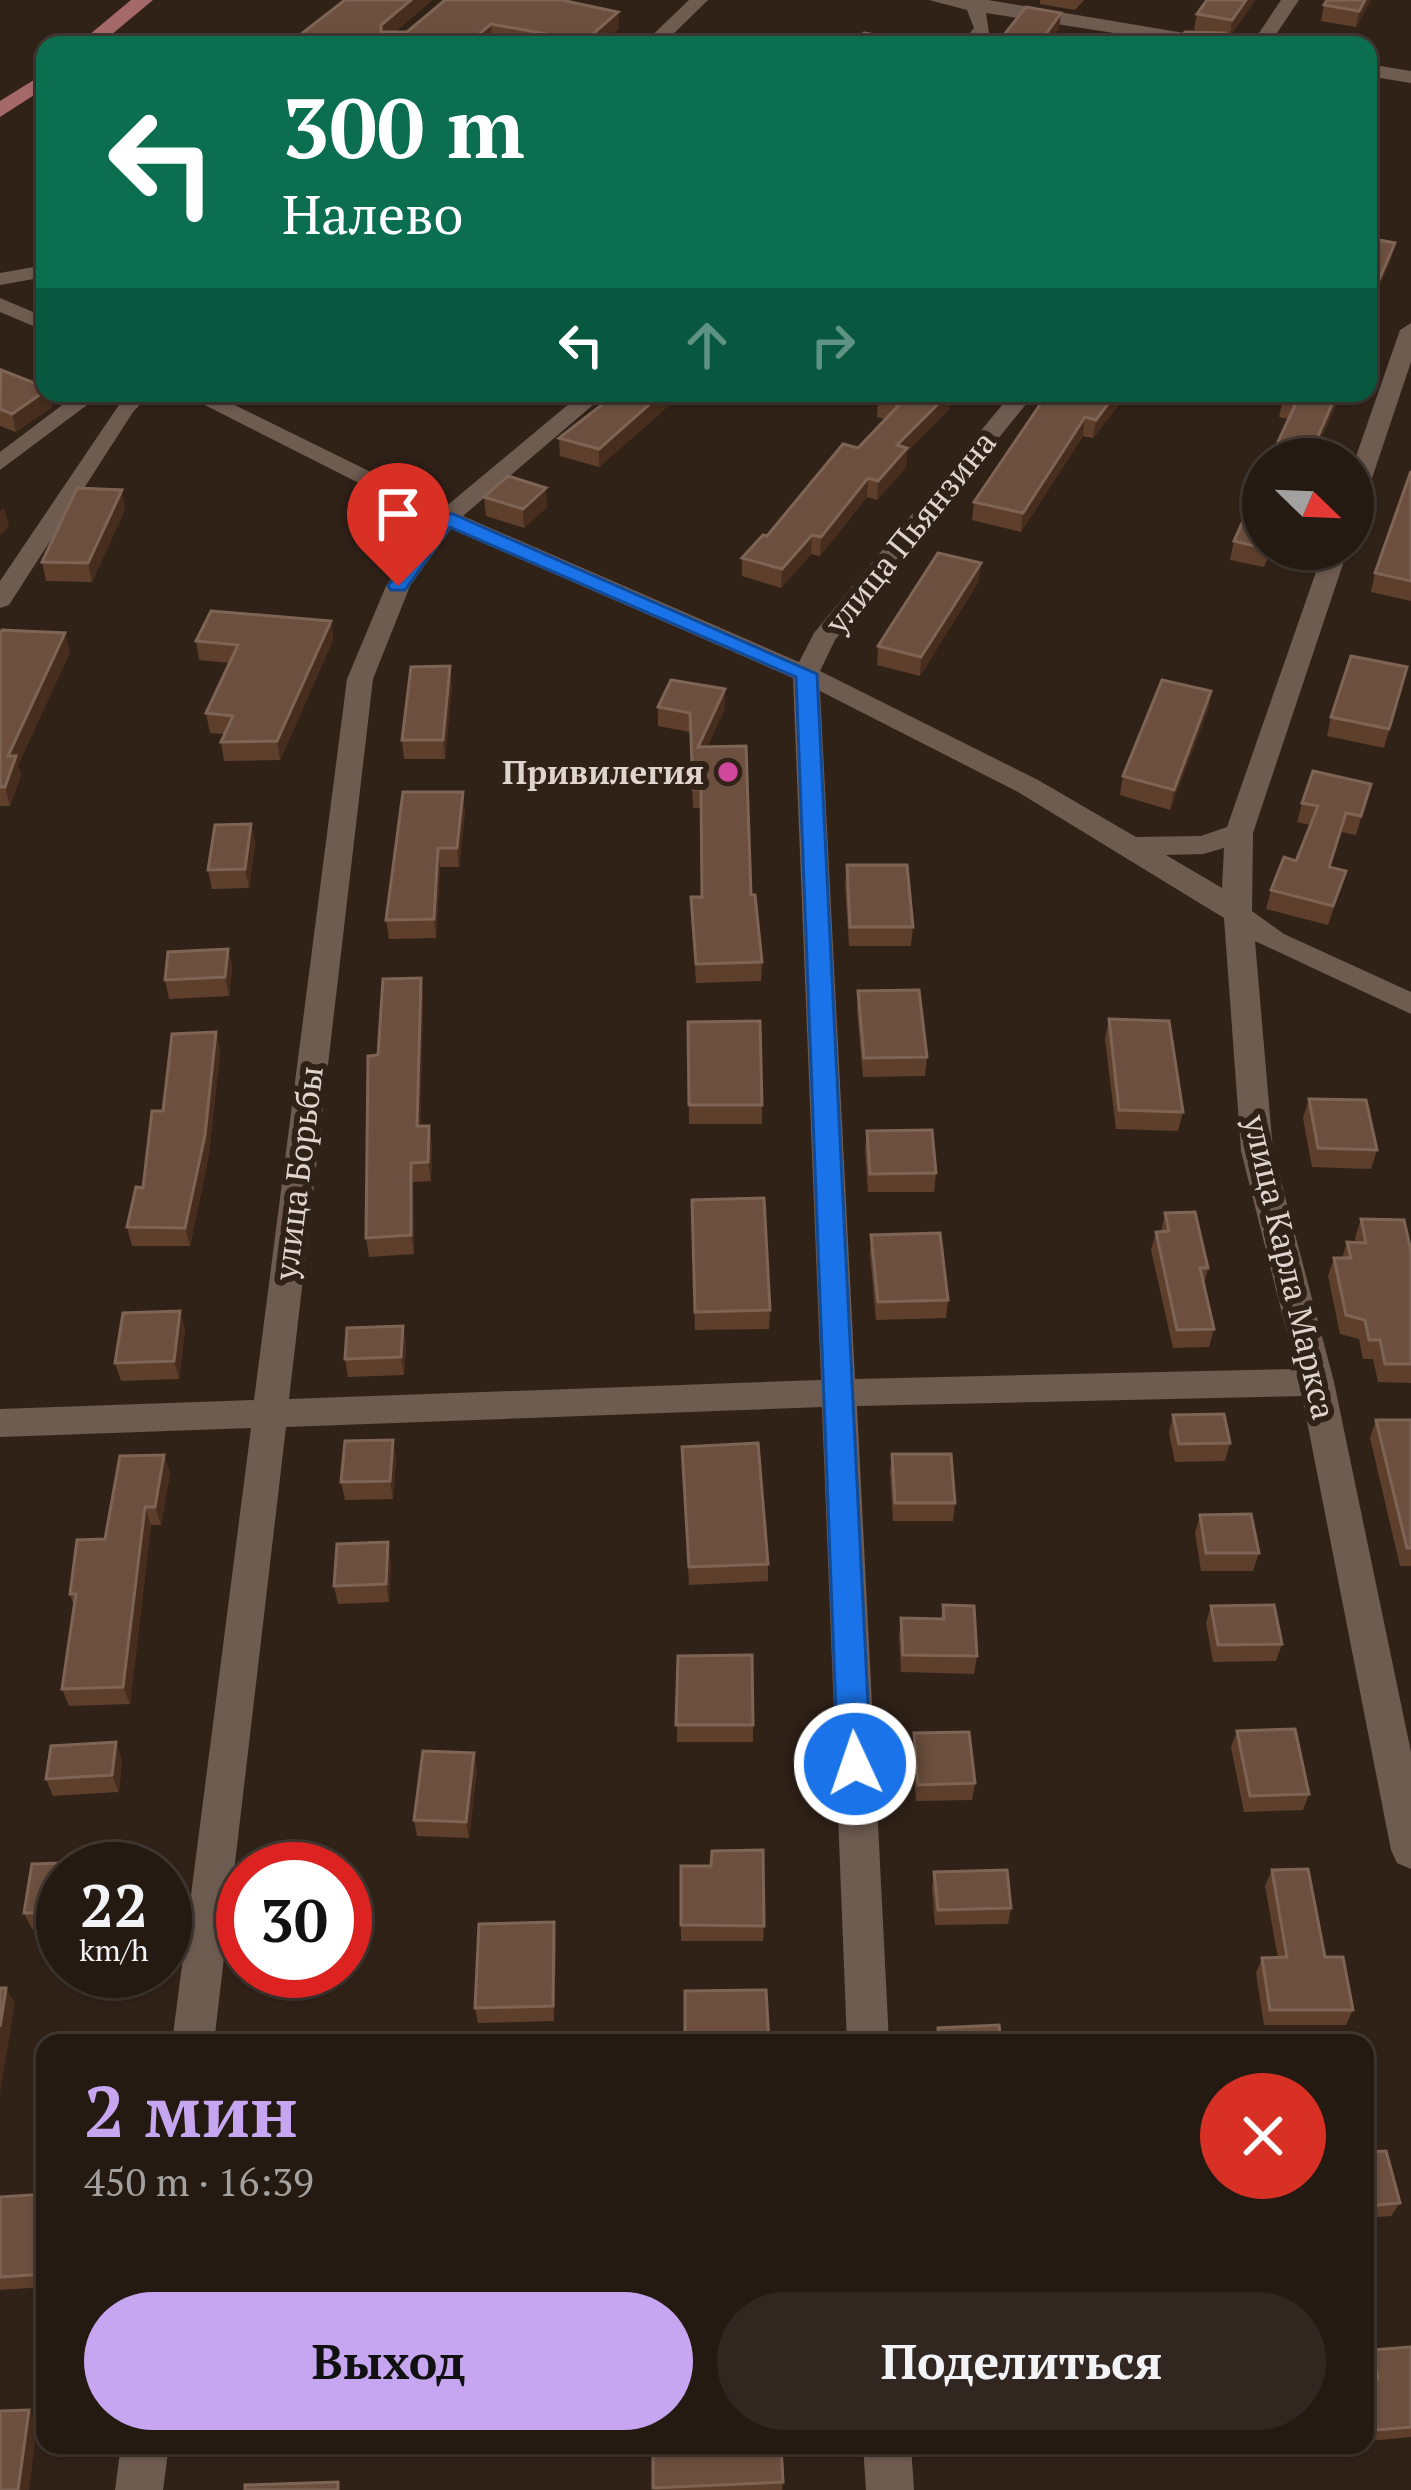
<!DOCTYPE html>
<html lang="ru">
<meta charset="utf-8">
<style>
body{margin:0;font-family:"PT Serif",serif;background:#312720;color:#f1f3f6;height:100vh;display:flex;flex-direction:column;font-size:45px;white-space:nowrap}
*{box-sizing:border-box;margin:0}
p{font-size:39px;color:#a3a19f}
.icon{flex:none;width:66px;height:66px;fill:none;stroke:currentColor;stroke-width:2;stroke-linecap:round;stroke-linejoin:round}
.map{position:relative;flex:1;overflow:hidden}
.sheet{position:absolute;left:36px;top:2034px;width:1338px;height:420px;display:flex;flex-direction:column;background:#251a12;border-radius:24px;box-shadow:0 3px 9px #0004,0 0 0 3px #423832}
.sheet>*{flex:none}
.banner{position:absolute;left:36px;top:36px;width:1341px;height:366px;border-radius:24px;box-shadow:0 3px 9px #0004,0 0 0 3px #423832;background:#0b6e4f;color:#fff;overflow:hidden}
.needle{width:78px;rotate:113deg}
.tools{position:absolute;left:1242px;top:438px;display:grid;gap:24px}
.tools a{display:grid;place-items:center;width:132px;height:132px;border-radius:50%;background:#251a12;box-shadow:0 3px 9px #0004,0 0 0 3px #423832;font-size:60px}
.speed{position:absolute;left:36px;top:1842px;display:flex;gap:24px;font-size:60px;font-weight:700;text-align:center}
.speed>*{display:grid;place-content:center;width:156px;height:156px;border-radius:50%;background:#251a12;box-shadow:0 3px 9px #0004,0 0 0 3px #423832;line-height:1}
.speed small{font-size:30px;font-weight:400}
.speed .limit{border:18px solid #d22;background:#fff;color:#111}
.pin{position:absolute;display:grid;place-items:center;width:102px;height:102px;color:#fff;margin:-123px -51px;border-radius:50% 50% 50% 0;rotate:-45deg;box-shadow:0 0 12px #0007}
.pin .icon{rotate:45deg}
.me{position:absolute;width:132px;margin:-66px;rotate:357deg;stroke-linejoin:round;filter:drop-shadow(0 0 9px #0008)}
.turn{display:flex;align-items:center;gap:42px;height:252px;padding:0 48px;font-size:54px}
.turn .icon{width:156px;height:156px;stroke-width:2.5}
.turn b{display:block;font-size:84px;line-height:102px}
.lanes{display:flex;align-items:center;height:114px;padding:0 48px;background:#0003;justify-content:center;gap:60px;direction:ltr}
.lanes .off{opacity:.35}
.round{display:grid;place-items:center;flex:none;width:126px;height:126px;border-radius:63px;background:#312720}
.headline{display:flex;align-items:center;justify-content:space-between;height:204px;padding:0 48px}
h1{font-size:72px;font-weight:600;line-height:90px;color:#c6a6f0}
.action{display:flex;gap:24px;margin-top:auto;padding:24px 48px}
.action a{flex:1;height:138px;border-radius:72px;background:#c6a6f0;color:#111;font-size:48px;font-weight:600;line-height:138px;text-align:center}
.action a+a{background:#312720;color:#f1f3f6}
.map>svg:first-child{display:block}
.lines{fill:none;stroke-linecap:round;stroke-linejoin:round}
.minor{fill:#6f5c51;fill-rule:evenodd}
.major{fill:#a66969;fill-rule:evenodd}
.wall{fill:#5e3f2c}
.shaded-wall{fill:#462d1d}
.building{fill:#6c4f3e;stroke:#7e6454;stroke-width:3}
.route{fill:#1a73e8;stroke:#114b97;stroke-width:3}
.hotel-dot{fill:#d1479c;stroke:#312218;stroke-width:4.5}
.labels{text-anchor:middle;stroke-width:12;stroke-linejoin:round;paint-order:stroke}
.street-label{font-size:33px;fill:#dfd5ce;stroke:#312218}
.poi-label{font-size:33px;font-weight:bold;fill:#dfd5ce;stroke:#312218;text-anchor:end}
</style>
<div class="map">
<svg width="1411" height="2490" viewBox="0 0 1411 2490">
<rect width="100%" height="100%" fill="#312218"/>
<g class="lines">
<g class="minor">
<path d="M689 0H708L662 45H642Z"/>
<path d="M929 0H988L1226 40 1235 45H1191L986 13 989 33 979 45H960L974 28 967 10Z"/>
<path d="M1281 0H1299L1269 45H1251Z"/>
<path d="M1368 64 1411 71V83L1368 76Z"/>
<path d="M45 265V277L0 285V273Z"/>
<path d="M0 298 45 317V331L0 312Z"/>
<path d="M1411 323V362L1365 499 1353 506V465L1400 330Z"/>
<path d="M78 393H103L0 470V452Z"/>
<path d="M127 393H151L133 412 9 605 0 608V581Z"/>
<path d="M181 393H210L444 508 582 393H607L463 516 799 662 814 633 1012 393H1035L835 640 820 671 1038 780 1136 837 1201 836 1227 827 1324 549H1348L1253 833 1252 911 1284 934 1411 992V1014L1255 941 1273 1151 1334 1382 1411 1752V1869L1397 1863 1391 1850 1302 1396 857 1406 889 2043H847L822 1407 286 1427 214 2043H172L251 1428 0 1437V1409L254 1400 347 679 386 586 432 520ZM451 529 793 678 821 1380 289 1399 373 679 410 586ZM820 691 1018 792 1224 918 1241 1151 1296 1369 855 1379ZM1224 848 1222 888 1166 855 1203 854Z"/>
<path d="M121 2445H169L163 2490H115Z"/>
<path d="M863 2445H911L914 2490H866Z"/>
</g>
<g class="major">
<path d="M131 0H153L99 45H77Z"/>
<path d="M45 73V88L0 117V101Z"/>
</g>
</g>
<g class="wall">
<path d="M345 0H432L395 32 618 12 619 28 600 45H518L492 40 486 45H287Z"/>
<path d="M1040 0H1084L1075 10 1040 4Z"/>
<path d="M1207 0H1255L1230 37 1223 36 1222 45 1206 32 1194 30 1197 14Z"/>
<path d="M1371 0 1356 27 1321 21 1324 5Z"/>
<path d="M0 370 45 393H49L52 407 16 432 0 426Z"/>
<path d="M617 393H683L599 467 560 456 559 438Z"/>
<path d="M1119 393 1117 407 1093 438 1083 436 1021 532 972 520 974 502Z"/>
<path d="M878 399 949 409 907 452 906 467 877 500 867 497 820 556 811 554 781 588 742 576V558L858 448 885 419 877 417Z"/>
<path d="M1283 399 1336 405 1312 459H1270L1289 419 1279 417Z"/>
<path d="M1411 471V601L1371 592 1375 573Z"/>
<path d="M1263 476V549H1272L1264 567 1230 560 1234 541Z"/>
<path d="M484 497 547 507 524 528 486 516Z"/>
<path d="M125 509 92 582 46 581 42 562Z"/>
<path d="M923 578 979 581 920 676 877 665 878 646Z"/>
<path d="M331 621 333 640 280 760 224 761 221 742 224 734 210 733 206 713 230 663 199 660 196 641Z"/>
<path d="M0 634 70 652 18 765 21 775 10 806H0Z"/>
<path d="M1407 667 1384 748 1327 736 1331 717Z"/>
<path d="M452 685 445 759H404L402 740Z"/>
<path d="M1211 691 1208 710 1170 810 1120 795 1123 776Z"/>
<path d="M658 707 725 708 707 747 751 895 762 962 761 981 696 983 691 897H702L701 808H693L690 732 658 726Z"/>
<path d="M1371 784 1356 835 1341 832 1330 867 1346 871 1328 925 1266 909 1271 890 1296 861 1310 825 1297 822 1302 803Z"/>
<path d="M465 811 459 867H440L436 938 389 939 386 920Z"/>
<path d="M251 824 255 843 249 888 212 889 208 870Z"/>
<path d="M847 865 913 927 911 946H849L845 884Z"/>
<path d="M228 949 232 968 229 996 169 999 165 980Z"/>
<path d="M421 978 423 997 420 1126H429L432 1145 431 1181 413 1182 414 1254 369 1257 366 1238 378 1055Z"/>
<path d="M858 991 927 1057 925 1076 863 1077 857 1010Z"/>
<path d="M1109 1019 1183 1112 1178 1131 1116 1129 1105 1039Z"/>
<path d="M688 1022 762 1105V1124H689Z"/>
<path d="M216 1032 220 1051 209 1154 190 1246H132L127 1227 143 1188 163 1111Z"/>
<path d="M1309 1099 1377 1150 1371 1169 1312 1167 1303 1118Z"/>
<path d="M867 1131 936 1173 934 1192H868L865 1150Z"/>
<path d="M692 1200 770 1310 769 1329 695 1330Z"/>
<path d="M1165 1213 1208 1268 1204 1285 1214 1329 1209 1347 1173 1348 1151 1250 1156 1232H1161Z"/>
<path d="M1361 1219 1411 1251V1383L1378 1382 1373 1359H1363L1359 1339 1340 1334 1328 1276 1334 1258H1342L1347 1242H1356L1355 1238Z"/>
<path d="M871 1235 948 1300 946 1318 876 1320 870 1254Z"/>
<path d="M403 1326 406 1344 404 1375 348 1377 345 1359Z"/>
<path d="M185 1329 179 1379 121 1381 115 1363Z"/>
<path d="M1173 1415 1230 1443 1225 1461 1175 1462 1169 1433Z"/>
<path d="M1376 1420H1411V1566H1400L1370 1438Z"/>
<path d="M892 1454 955 1503 953 1521H893L890 1472Z"/>
<path d="M164 1455 170 1473 161 1525H151L130 1704 69 1706 62 1689 74 1607 70 1594 105 1539Z"/>
<path d="M396 1458 393 1499 345 1500 341 1482Z"/>
<path d="M683 1465 768 1564V1581L689 1585Z"/>
<path d="M1200 1515 1259 1553 1253 1571H1201L1195 1533Z"/>
<path d="M391 1560 389 1602 338 1604 334 1586Z"/>
<path d="M943 1605 977 1656 974 1674 901 1672 899 1636 901 1618 941 1619Z"/>
<path d="M1211 1606 1282 1644 1276 1661 1213 1662 1206 1623Z"/>
<path d="M678 1656 753 1725V1742H677Z"/>
<path d="M1237 1731 1309 1794 1303 1810 1244 1812 1231 1747Z"/>
<path d="M914 1733 975 1783 972 1800 916 1801 912 1750Z"/>
<path d="M122 1759 119 1792 53 1796 46 1779Z"/>
<path d="M477 1769 469 1838 417 1836 414 1820Z"/>
<path d="M94 1862 97 1869H63V1928L32 1929 24 1913 32 1864Z"/>
<path d="M681 1866 764 1926 763 1941H681Z"/>
<path d="M1272 1870 1325 1957 1353 2010 1346 2025H1264L1256 1973 1262 1958H1278L1265 1886Z"/>
<path d="M934 1872 1011 1908 1008 1924 935 1925 932 1888Z"/>
<path d="M556 1938 554 2021 478 2023 475 2008Z"/>
<path d="M1365 2152 1400 2203 1391 2216 1365 2218Z"/>
<path d="M45 2194V2287L0 2290V2197Z"/>
<path d="M1411 2347V2437L1368 2441 1365 2430V2394L1369 2389 1365 2374V2358L1371 2350Z"/>
<path d="M653 2445 783 2482 782 2490H654Z"/>
<path d="M977 2445H1062L1060 2449 978 2453Z"/>
</g>
<g class="shaded-wall">
<path d="M411 0H432L383 42 381 25Z"/>
<path d="M1246 0H1255L1230 37 1232 20Z"/>
<path d="M1365 0H1371L1356 27 1359 11Z"/>
<path d="M618 12 619 28 600 45H585V41Z"/>
<path d="M1061 13 1059 29 1048 45H1038Z"/>
<path d="M491 24 492 40 486 45H466Z"/>
<path d="M1395 243 1391 260 1368 313V305Z"/>
<path d="M45 391V393H49L52 407 16 432 12 414Z"/>
<path d="M662 393H683L599 467V449Z"/>
<path d="M949 393H950L949 409 907 452 906 467 877 500 878 481 897 445Z"/>
<path d="M1116 393H1119L1117 407 1093 438 1096 420Z"/>
<path d="M1337 393 1336 405 1312 459H1308Z"/>
<path d="M1085 417 1083 436 1021 532 1023 513Z"/>
<path d="M868 478 867 497 820 556 821 537Z"/>
<path d="M546 488 547 507 524 528 523 509Z"/>
<path d="M122 490 125 509 92 582 88 563Z"/>
<path d="M4 508 9 527 0 535V512Z"/>
<path d="M812 535 811 554 781 588 782 569Z"/>
<path d="M981 563 979 581 920 676 921 657Z"/>
<path d="M331 621 333 640 280 760 277 741Z"/>
<path d="M65 633 70 652 18 765 21 775 10 806 5 787 8 756Z"/>
<path d="M450 666 452 685 445 759 443 740Z"/>
<path d="M725 689V708L699 766 698 747Z"/>
<path d="M1211 691 1208 710 1170 810 1174 790Z"/>
<path d="M463 792 465 811 459 867 457 848Z"/>
<path d="M251 824 255 843 249 888 245 869Z"/>
<path d="M438 848 440 867 436 938 434 919Z"/>
<path d="M228 949 232 968 229 996 225 977Z"/>
<path d="M421 978 423 997 420 1145 417 1126Z"/>
<path d="M216 1032 220 1051 209 1154 190 1246 185 1228Z"/>
<path d="M429 1126 432 1145 431 1181 428 1162Z"/>
<path d="M411 1163 413 1182 414 1254 411 1235Z"/>
<path d="M180 1311 185 1329 179 1379 174 1361Z"/>
<path d="M403 1326 406 1344 404 1375 401 1357Z"/>
<path d="M393 1440 396 1458 393 1499 390 1481Z"/>
<path d="M164 1455 170 1473 161 1525 155 1507Z"/>
<path d="M145 1507 151 1525 130 1704 123 1687Z"/>
<path d="M388 1542 391 1560 389 1602 386 1584Z"/>
<path d="M116 1742 122 1759 119 1792 112 1775Z"/>
<path d="M474 1753 477 1769 469 1838 466 1822Z"/>
<path d="M554 1922 556 1938 554 2021 553 2006Z"/>
<path d="M6 1988 15 2003 0 2094V2027Z"/>
<path d="M29 2410 38 2421 29 2490H18Z"/>
</g>
<g class="building">
<path d="M345 0H411L381 25V32H407L445 0H561L618 12 585 41 491 24 466 45H287Z"/>
<path d="M1207 0H1246L1232 20 1197 14Z"/>
<path d="M1327 0H1365L1359 11 1324 5Z"/>
<path d="M1026 7 1061 13 1038 45H996Z"/>
<path d="M1185 32 1224 33 1216 45H1176Z"/>
<path d="M864 33 898 39 893 45H853Z"/>
<path d="M1368 238 1395 243 1368 305Z"/>
<path d="M1 370 45 387V391L12 414 0 409Z"/>
<path d="M617 393H662L599 449 559 438Z"/>
<path d="M884 393H949L897 445 907 448 878 481 868 478 821 537 812 535 782 569 742 558 763 535 767 536 843 444 858 448 899 405 878 399Z"/>
<path d="M1048 393H1116L1096 420 1085 417 1023 513 974 502Z"/>
<path d="M1286 393H1337L1308 459H1270L1297 401 1283 399Z"/>
<path d="M1411 471V581L1375 573Z"/>
<path d="M508 476 546 488 523 509 484 497Z"/>
<path d="M1263 476V548L1234 541Z"/>
<path d="M77 488 122 490 88 563 42 562Z"/>
<path d="M938 553 981 563 921 657 878 646Z"/>
<path d="M211 611 331 621 277 741 221 742 233 716 206 713 238 645 196 641Z"/>
<path d="M2 630 65 633 8 756H16L5 787H0V634Z"/>
<path d="M1351 656 1407 667 1389 729 1331 717Z"/>
<path d="M450 666 443 740H402L411 667Z"/>
<path d="M671 680 725 689 698 747 746 746 751 895H755L762 962 696 964 691 897H702L701 789H693L690 713 658 707Z"/>
<path d="M1162 680 1211 691 1174 790 1123 776Z"/>
<path d="M1313 771 1371 784 1361 816 1346 813 1329 867 1346 871 1333 906 1271 890 1284 857 1296 861 1318 806 1302 803Z"/>
<path d="M403 792H463L457 848H438L434 919 386 920Z"/>
<path d="M251 824 245 869 208 870 215 825Z"/>
<path d="M847 865H907L913 927H850Z"/>
<path d="M228 949 225 977 165 980 168 952Z"/>
<path d="M421 978 417 1126H429L428 1162 411 1163V1235L366 1238 368 1056 378 1055 383 979Z"/>
<path d="M919 990 927 1057 864 1058 858 991Z"/>
<path d="M1109 1019 1169 1021 1183 1112 1119 1110Z"/>
<path d="M760 1021 762 1105H689L688 1022Z"/>
<path d="M216 1032 205 1135 185 1228 127 1227 136 1187 143 1188 152 1111H163L172 1034Z"/>
<path d="M1309 1099 1366 1100 1377 1150 1318 1148Z"/>
<path d="M932 1130 936 1173 870 1174 867 1131Z"/>
<path d="M764 1198 770 1310 695 1312 692 1200Z"/>
<path d="M1195 1212 1208 1268H1200L1214 1329 1177 1330 1156 1232 1169 1231 1165 1213Z"/>
<path d="M1361 1219 1404 1220 1411 1251V1364H1385L1380 1340H1369L1365 1320 1346 1315 1334 1258H1351L1347 1242 1366 1243Z"/>
<path d="M940 1233 948 1300 878 1302 871 1235Z"/>
<path d="M180 1311 174 1361 115 1363 123 1313Z"/>
<path d="M403 1326 401 1357 345 1359 347 1328Z"/>
<path d="M1224 1414 1230 1443 1179 1444 1173 1415Z"/>
<path d="M1376 1420H1411V1548H1407Z"/>
<path d="M393 1440 390 1481 341 1482 345 1441Z"/>
<path d="M758 1443 768 1564 689 1567 682 1447Z"/>
<path d="M892 1454H951L955 1503H895Z"/>
<path d="M164 1455 155 1507H145L123 1687 62 1689 76 1594H70L77 1540 105 1539 120 1456Z"/>
<path d="M1251 1514 1259 1553H1206L1200 1515Z"/>
<path d="M388 1542 386 1584 334 1586 337 1544Z"/>
<path d="M943 1605 974 1606 977 1656 903 1655 901 1618 944 1619Z"/>
<path d="M1274 1605 1282 1644 1218 1645 1211 1606Z"/>
<path d="M752 1655 753 1725H676L678 1656Z"/>
<path d="M1295 1729 1309 1794 1250 1796 1237 1731Z"/>
<path d="M969 1732 975 1783 918 1785 914 1733Z"/>
<path d="M116 1742 112 1775 46 1779 51 1746Z"/>
<path d="M423 1751 474 1753 466 1822 414 1820Z"/>
<path d="M763 1850 764 1926 681 1925V1866H711L712 1851Z"/>
<path d="M94 1862 93 1869H63V1912L24 1913 32 1864Z"/>
<path d="M1308 1869 1325 1957H1343L1353 2010H1270L1262 1958 1287 1957 1272 1870Z"/>
<path d="M1007 1870 1011 1908 938 1910 934 1872Z"/>
<path d="M554 1922 553 2006 475 2008 479 1924Z"/>
<path d="M0 1988H6L0 2027Z"/>
<path d="M766 1990 769 2043H685V1991Z"/>
<path d="M999 2025 1001 2043H939L938 2028Z"/>
<path d="M1386 2151 1400 2203 1365 2206V2152Z"/>
<path d="M45 2194 44 2274 0 2277V2197Z"/>
<path d="M1411 2347V2427L1377 2430 1367 2391 1378 2378 1371 2350Z"/>
<path d="M29 2410 18 2490H0V2411Z"/>
<path d="M653 2445H781L783 2482 653 2488Z"/>
<path d="M338 2482V2490H245V2485Z"/>
</g>
<path class="route" d="M439 514H453L817 674 871 1764 866 1775 855 1779 843 1775 838 1764 796 677 450 527 405 590H391L388 586Z"/>
<circle class="hotel-dot" cx="728" cy="772" r="12"/>
<g class="labels">
<g class="street-label">
<text transform="translate(910 532) rotate(-51)" y="12">улица Пьянзина</text>
<text transform="translate(298 1173) rotate(-83)" y="12">улица Борьбы</text>
<text transform="translate(1290 1267) rotate(77)" y="12">улица Карла Маркса</text>
</g>
<g class="poi-label">
<text x="704" y="784">Привилегия</text>
</g>
</g>
</svg>
<div class="tools">
<a><svg class="needle" viewBox="-14 -14 28 28"><path d="M0-13l5 13h-10z" fill="#e53935"/><path d="M0 13l5-13h-10z" fill="#a3a19f"/></svg></a>
</div>
<div class="speed"><div>22<small>km/h</small></div><div class="limit">30</div></div>
<div class="pin" style="left:398px;top:586px;background:#d93025"><svg class="icon" aria-label="arrive" viewBox="0 0 24 24"><path d="M6 21V4h12l-3 4 3 4H6"/></svg></div>
<svg class="me" style="left:855px;top:1764px" viewBox="-20 -20 40 40"><circle r="17" fill="#1a73e8" stroke="#fff" stroke-width="3"/><path d="M0-11L8 9 0 5-8 9z" fill="#fff"/></svg>
<div class="banner">
<div class="turn"><svg class="icon" aria-label="left" viewBox="0 0 24 24"><path d="M17 20v-9H6M10 6l-5 5 5 5"/></svg><div><b>300 m</b>Налево</div></div>
<div class="lanes"><svg class="icon" aria-label="left" viewBox="0 0 24 24"><path d="M17 20v-9H6M10 6l-5 5 5 5"/></svg><svg class="icon off" aria-label="ahead" viewBox="0 0 24 24"><path d="M12 20V5M6 11l6-6 6 6"/></svg><svg class="icon off" aria-label="right" viewBox="0 0 24 24"><path d="M7 20v-9h11M14 6l5 5-5 5"/></svg></div>
</div>
<section class="sheet">
<div class="headline"><div><h1>2 мин</h1><p>450 m · 16:39</p></div><a class="round" style="background:#d93025;color:#fff"><svg class="icon" aria-label="close" viewBox="0 0 24 24"><path d="M6 6l12 12M18 6L6 18"/></svg></a></div>
<div class="action"><a>Выход</a><a>Поделиться</a></div>
</section>
</div>
